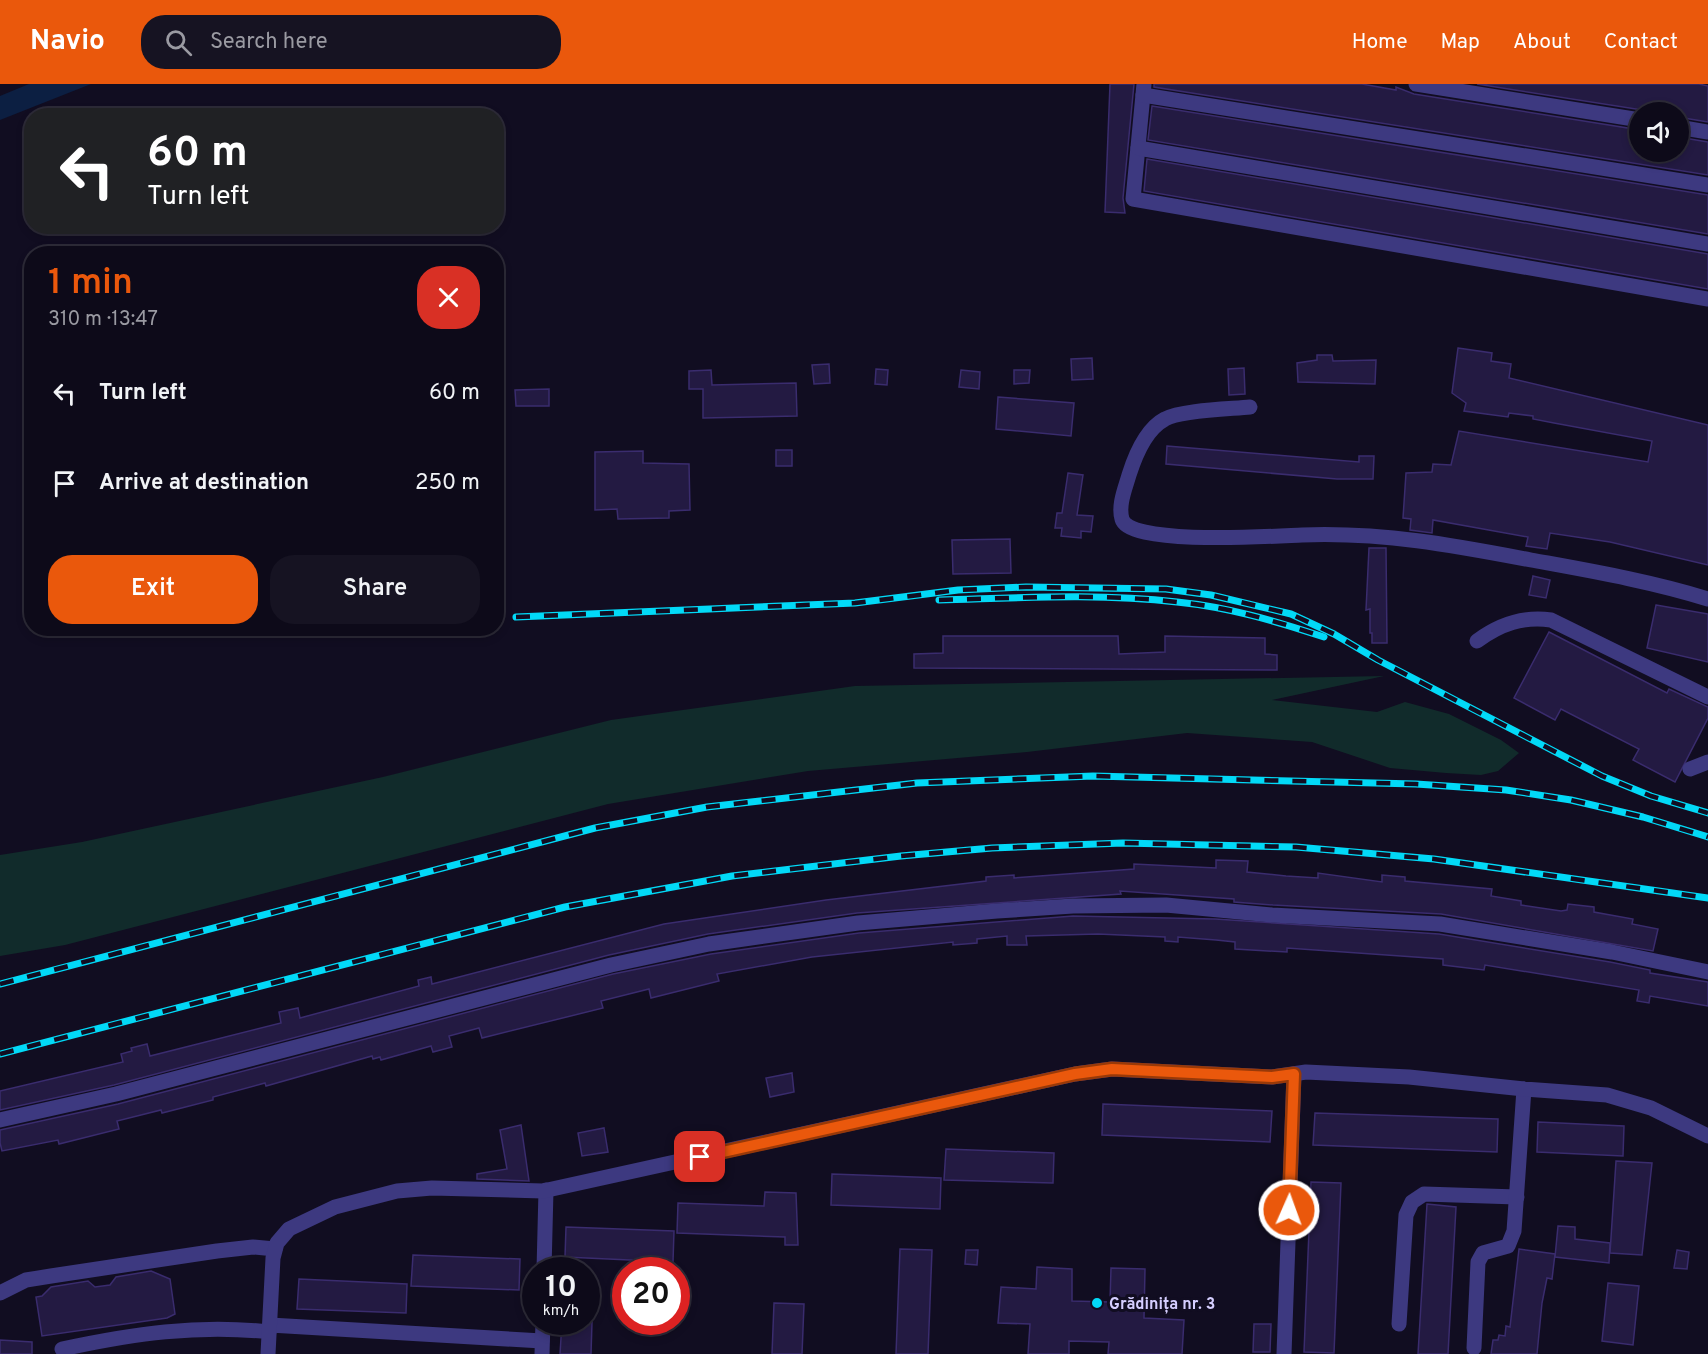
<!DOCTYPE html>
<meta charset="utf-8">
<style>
body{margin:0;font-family:Overpass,sans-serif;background:#161322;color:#f1f3f6;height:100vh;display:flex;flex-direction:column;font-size:22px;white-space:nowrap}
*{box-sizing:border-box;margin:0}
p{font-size:20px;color:#9a9aa2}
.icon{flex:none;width:33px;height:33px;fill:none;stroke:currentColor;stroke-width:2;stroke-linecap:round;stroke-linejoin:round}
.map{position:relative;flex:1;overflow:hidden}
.side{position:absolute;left:24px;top:162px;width:480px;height:390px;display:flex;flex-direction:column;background:#0d0a19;border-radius:24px;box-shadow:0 3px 9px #0003,0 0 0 2px #2d2b38}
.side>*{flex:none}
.banner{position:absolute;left:24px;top:24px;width:480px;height:126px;border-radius:24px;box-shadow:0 3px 9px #0003,0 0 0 2px #2d2b38;background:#202124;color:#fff;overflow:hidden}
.buttons{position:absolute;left:1629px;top:18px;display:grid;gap:12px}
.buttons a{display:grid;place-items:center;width:60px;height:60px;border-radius:50%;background:#0d0a19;box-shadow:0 3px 9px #0003,0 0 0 2px #2d2b38;font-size:30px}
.speed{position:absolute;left:522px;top:1173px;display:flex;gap:12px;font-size:30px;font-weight:700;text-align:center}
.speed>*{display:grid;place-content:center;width:78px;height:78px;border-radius:50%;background:#0d0a19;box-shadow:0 3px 9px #0003,0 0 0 2px #2d2b38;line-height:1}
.speed small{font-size:15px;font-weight:400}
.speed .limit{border:9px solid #d22;background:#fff;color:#111}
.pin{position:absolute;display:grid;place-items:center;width:51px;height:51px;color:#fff;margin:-26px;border-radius:12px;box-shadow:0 3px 9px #0006}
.me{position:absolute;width:66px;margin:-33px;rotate:2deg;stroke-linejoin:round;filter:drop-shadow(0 0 4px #0008)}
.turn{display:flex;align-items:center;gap:21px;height:126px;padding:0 24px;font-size:27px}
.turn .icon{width:78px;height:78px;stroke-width:2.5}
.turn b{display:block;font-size:42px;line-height:51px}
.round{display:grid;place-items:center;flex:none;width:63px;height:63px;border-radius:24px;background:#161322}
.summary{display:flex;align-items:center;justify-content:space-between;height:102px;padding:0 24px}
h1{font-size:36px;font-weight:600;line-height:45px;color:#ea580c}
.button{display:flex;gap:12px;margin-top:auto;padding:12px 24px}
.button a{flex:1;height:69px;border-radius:24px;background:#ea580c;color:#fff;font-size:24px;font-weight:600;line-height:69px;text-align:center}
.button a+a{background:#161322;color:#f1f3f6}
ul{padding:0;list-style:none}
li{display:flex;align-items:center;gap:18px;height:90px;padding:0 24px}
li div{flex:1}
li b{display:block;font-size:22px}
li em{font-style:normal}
header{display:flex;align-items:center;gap:36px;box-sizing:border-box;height:84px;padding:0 30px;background:#ea580c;color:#fff}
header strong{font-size:28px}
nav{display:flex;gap:33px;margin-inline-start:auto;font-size:21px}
.search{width:420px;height:54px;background:#161322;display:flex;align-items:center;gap:15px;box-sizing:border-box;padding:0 21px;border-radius:24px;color:#9a9aa2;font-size:22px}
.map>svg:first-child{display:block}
.green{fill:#112b2b}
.water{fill:#0c1f42}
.building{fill:#231a42;stroke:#3a2c6e;stroke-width:1.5}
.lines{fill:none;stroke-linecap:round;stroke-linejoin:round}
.minor{stroke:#3d3980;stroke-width:15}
.rail-casing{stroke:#02d9f7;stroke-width:7}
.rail{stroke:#110d21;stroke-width:4.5;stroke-dasharray:14;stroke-linecap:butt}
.route-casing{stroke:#983908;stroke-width:15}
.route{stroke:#ea580c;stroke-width:10}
.poi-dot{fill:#02d9f7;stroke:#110d21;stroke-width:2}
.labels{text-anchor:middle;stroke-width:6;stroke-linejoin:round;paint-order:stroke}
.poi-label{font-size:16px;font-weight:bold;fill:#d5ceff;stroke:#110d21;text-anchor:start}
</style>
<header>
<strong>Navio</strong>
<div class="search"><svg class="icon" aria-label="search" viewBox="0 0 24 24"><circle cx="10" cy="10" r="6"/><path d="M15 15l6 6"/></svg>Search here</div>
<nav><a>Home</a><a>Map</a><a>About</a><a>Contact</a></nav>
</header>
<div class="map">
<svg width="1708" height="1270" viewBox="0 0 1708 1270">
<rect width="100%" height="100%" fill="#110d21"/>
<path class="green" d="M1384 592 1272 616 1377 628 1405 618 1449 630 1501 656 1519 669 1498 687 1481 691 1446 689 1390 684 1312 658 1187 649 1027 668 808 687 608 720 65 861 0 872V771L82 758 383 693 611 636 855 602Z"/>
<path class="water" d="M29 0H91L0 36V12Z"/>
<g class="building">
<path d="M1110 0H1134L1123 114 1125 129 1105 128Z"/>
<path d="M1154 0H1362L1396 6V3L1414 10 1640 46V68H1678V53L1708 58V91L1154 3Z"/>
<path d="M1477 0H1699L1708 2V38L1678 33V28H1655Z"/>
<path d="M1152 22 1708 111V150L1148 56Z"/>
<path d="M1147 75 1708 170V205L1144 107Z"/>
<path d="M1458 264 1492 269 1491 277 1511 280 1509 294 1708 341V481L1610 458 1550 449 1547 465 1526 462 1528 453 1433 436 1432 449 1410 446 1411 435 1403 434 1406 389 1432 388 1433 380 1451 381 1459 347 1648 378 1652 357 1554 339 1533 335V332L1509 329 1508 333 1464 327 1466 319 1452 309Z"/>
<path d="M1317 271H1332L1333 277 1376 276 1375 300 1298 298 1297 279 1317 276Z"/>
<path d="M1092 274 1093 295 1072 296 1071 275Z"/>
<path d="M829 280 830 299 814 300 812 281Z"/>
<path d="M1244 284 1245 310 1229 311 1228 285Z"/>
<path d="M876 285 888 286 887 301 875 300Z"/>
<path d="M711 286 712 301 796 299 797 332 703 334V305H689V287Z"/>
<path d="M961 286 980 288 979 305 959 303Z"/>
<path d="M1014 286H1030L1029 299 1014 300Z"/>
<path d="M549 305V322H516L515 306Z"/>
<path d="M998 313 1074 319 1071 352 996 345Z"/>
<path d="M1167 362 1359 378V372H1374L1373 395H1337L1166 380Z"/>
<rect x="776" y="366" width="16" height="16"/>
<path d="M643 367V379L689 380 690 426 669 427V434L618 435 617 425 595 426V368Z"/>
<path d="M1068 389 1083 391 1077 431 1093 432 1091 448 1081 447V454L1061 452 1062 444H1055L1057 429H1062Z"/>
<path d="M1010 455 1011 489 953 490 952 456Z"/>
<path d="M1369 464H1386L1387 559H1372V549H1370V525L1366 526Z"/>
<path d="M1533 492 1550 496 1546 514 1529 511Z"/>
<path d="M1656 521 1708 530V578L1647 564Z"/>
<path d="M1549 548 1667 609 1669 605 1708 623V634L1675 698 1633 676 1639 665 1561 625 1555 636 1514 614Z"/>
<path d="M943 552H1118L1119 570 1165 568V552L1265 554V570L1277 571V586L914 584V570L943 569Z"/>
<path d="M1216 776 1248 777 1247 788 1286 792 1318 794V789L1382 798V791L1405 793V797L1492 805 1491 812 1521 817V821L1561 827 1567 826 1568 820 1594 823V828L1633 835 1632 840 1658 845 1653 867 1441 830 1273 821 1234 818V815L1120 807 1121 810 857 829 708 850 609 871 114 1001 0 1026V1007L123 978 121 970 132 967 131 964 147 960 150 972 281 939 279 928 298 924 300 934 419 902 418 896 431 893 432 900 664 840 826 816 986 797V793L1014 791V794L1134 785V780L1216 784Z"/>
<path d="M1073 832 1215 835 1439 850 1610 878 1650 886V889L1708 898V922L1650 912 1649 919 1637 917 1639 906 1485 881 1484 886 1443 881V875L1287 864V868L1235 865V858L1216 856 1178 853V858L1165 857V853L1098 850 1026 852 1027 861H1007V852L977 855V859L953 861V858L812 873 717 890 719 897 651 914 649 905 601 917 603 924 482 954 479 944 449 952 452 963 433 968 431 962 381 976 380 973 373 975 372 972 266 1002 265 999 213 1013V1016L162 1029 161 1026 117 1037 119 1045 59 1060 58 1056 2 1067 0 1059V1046L118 1020 613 890 711 870 859 849Z"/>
<path d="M792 989 794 1008 770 1013 766 994Z"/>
<path d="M1103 1020 1272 1027 1270 1058 1102 1051Z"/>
<path d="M1315 1029 1498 1035 1497 1068 1313 1061Z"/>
<path d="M1538 1038 1624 1042 1623 1072 1537 1068Z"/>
<path d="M521 1041 529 1097 477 1095V1090L507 1085 500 1046Z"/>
<path d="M604 1044 608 1068 582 1072 578 1049Z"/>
<path d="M946 1065 1054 1069 1053 1099 944 1096Z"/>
<path d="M1616 1077 1652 1079 1642 1171 1610 1169Z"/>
<path d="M832 1090 941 1094 940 1125 831 1121Z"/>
<path d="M1311 1098 1341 1099 1334 1269 1304 1268Z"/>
<path d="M765 1108 796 1109 798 1161H785V1153L677 1149 678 1119 764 1122Z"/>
<path d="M1427 1120 1456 1123 1448 1270H1418Z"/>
<path d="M1558 1142 1575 1143V1155L1610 1159 1609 1179 1555 1173Z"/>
<path d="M566 1143 674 1147 673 1178 565 1173Z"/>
<path d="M900 1165 932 1166 928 1270H896Z"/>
<path d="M1519 1165 1555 1170 1552 1195 1547 1194 1542 1219 1537 1270H1491L1493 1256H1498L1499 1251 1505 1252 1506 1242 1510 1243Z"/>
<path d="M966 1166H978L977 1181 965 1180Z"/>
<path d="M1677 1166 1689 1168 1687 1185 1674 1184Z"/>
<path d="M413 1171 520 1175 519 1206 411 1202Z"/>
<path d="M1037 1183 1072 1185V1217L1110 1218 1111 1184 1145 1185 1144 1234 1184 1236 1182 1270H1108L1109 1258 1069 1257V1270H1028L1030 1240 998 1239 1001 1203 1036 1205Z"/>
<path d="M151 1187 170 1195 175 1230 167 1234 42 1252 36 1213 42 1212 51 1203 88 1197 95 1203 110 1201 116 1193Z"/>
<path d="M299 1195 407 1200 406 1229 297 1225Z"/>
<path d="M1608 1199 1639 1202 1633 1261 1602 1257Z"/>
<path d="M774 1219 804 1220 802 1270H772Z"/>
<path d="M562 1238H592L591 1270H560Z"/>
<path d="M1254 1240H1271L1270 1268H1253Z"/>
<path d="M0 1256 32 1258V1270H0Z"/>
</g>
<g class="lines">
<g class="minor">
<path d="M1144 0 1133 115 1708 215"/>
<path d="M1416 0 1640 36"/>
<path d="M1143 11 1708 101"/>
<path d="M1678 43 1708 48"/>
<path d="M1138 64 1708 160"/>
<path d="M1250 323C1230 325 1181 326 1165 335 1146 345 1135 372 1129 391 1125 405 1118 421 1122 435 1129 462 1275 452 1302 451 1383 448 1452 461 1531 476 1591 487 1650 497 1708 515"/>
<path d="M1477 557C1500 540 1523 532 1551 536L1708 613"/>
<path d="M1690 685 1708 678"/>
<path d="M0 1036 116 1010 611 881 709 860 858 839 997 827 1073 822 1166 821 1272 831 1440 840 1612 868 1708 888"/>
<path d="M544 1186 546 1106"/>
<path d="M0 1209 26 1196 51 1192 217 1167 253 1163 275 1165"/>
<path d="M1399 1240 1406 1131 1412 1118 1424 1110 1517 1113"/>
<path d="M270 1241 542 1257"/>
<path d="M1474 1264 1478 1178 1483 1169 1508 1162 1514 1147 1524 1005"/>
<path d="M62 1265C132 1250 198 1240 269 1248"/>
<path d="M268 1270 273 1174 277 1159 289 1145 335 1123 397 1107 432 1104 543 1107 1075 990 1112 985 1272 993 1306 988 1409 993 1524 1005 1607 1011 1651 1024 1708 1052"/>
<path d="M542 1270 543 1238"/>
<path d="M1284 1270 1294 990"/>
</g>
<g class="rail-casing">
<g id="rail">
<path d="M939 516C1018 514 1098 509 1177 518 1228 523 1276 537 1324 553"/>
<path d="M516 533 855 519 958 506 1026 503 1166 505 1211 511 1291 530 1334 550 1378 576 1602 692 1651 712 1708 729"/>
<path d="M0 900 595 744 707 723 917 699 1093 692 1416 700 1506 706 1571 716 1643 733 1708 753"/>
<path d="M0 970 565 823 732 792 901 772 992 764 1123 759 1296 763 1434 775 1708 814"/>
</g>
</g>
<use href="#rail" class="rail"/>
</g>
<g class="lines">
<g class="route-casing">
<path id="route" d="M700 1073 1075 990 1112 985 1272 993 1294 990 1289 1126"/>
</g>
<use href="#route" class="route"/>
</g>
<circle class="poi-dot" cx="1097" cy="1219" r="6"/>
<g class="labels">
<g class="poi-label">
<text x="1109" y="1225">Grădinița nr. 3</text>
</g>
</g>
</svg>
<div class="buttons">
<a><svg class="icon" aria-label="sound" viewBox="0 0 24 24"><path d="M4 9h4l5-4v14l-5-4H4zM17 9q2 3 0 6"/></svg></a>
</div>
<div class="speed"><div>10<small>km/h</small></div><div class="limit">20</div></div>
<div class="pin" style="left:700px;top:1073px;background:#d93025"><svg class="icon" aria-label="arrive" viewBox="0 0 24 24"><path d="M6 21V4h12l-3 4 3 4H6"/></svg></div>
<svg class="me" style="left:1289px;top:1126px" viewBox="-20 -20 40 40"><circle r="17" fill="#ea580c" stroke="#fff" stroke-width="3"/><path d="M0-11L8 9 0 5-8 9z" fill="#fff"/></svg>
<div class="banner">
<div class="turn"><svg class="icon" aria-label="left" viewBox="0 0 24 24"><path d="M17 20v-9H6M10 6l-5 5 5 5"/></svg><div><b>60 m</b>Turn left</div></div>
</div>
<section class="side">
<div class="summary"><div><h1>1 min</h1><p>310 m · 13:47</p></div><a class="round" style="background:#d93025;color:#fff"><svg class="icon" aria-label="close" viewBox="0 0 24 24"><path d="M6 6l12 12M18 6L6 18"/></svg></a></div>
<ul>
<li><svg class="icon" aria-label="left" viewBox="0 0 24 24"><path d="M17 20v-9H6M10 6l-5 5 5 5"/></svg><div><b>Turn left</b></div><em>60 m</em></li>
<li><svg class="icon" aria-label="arrive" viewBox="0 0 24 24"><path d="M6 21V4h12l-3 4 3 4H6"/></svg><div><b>Arrive at destination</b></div><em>250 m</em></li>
</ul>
<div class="button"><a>Exit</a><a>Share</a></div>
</section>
</div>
